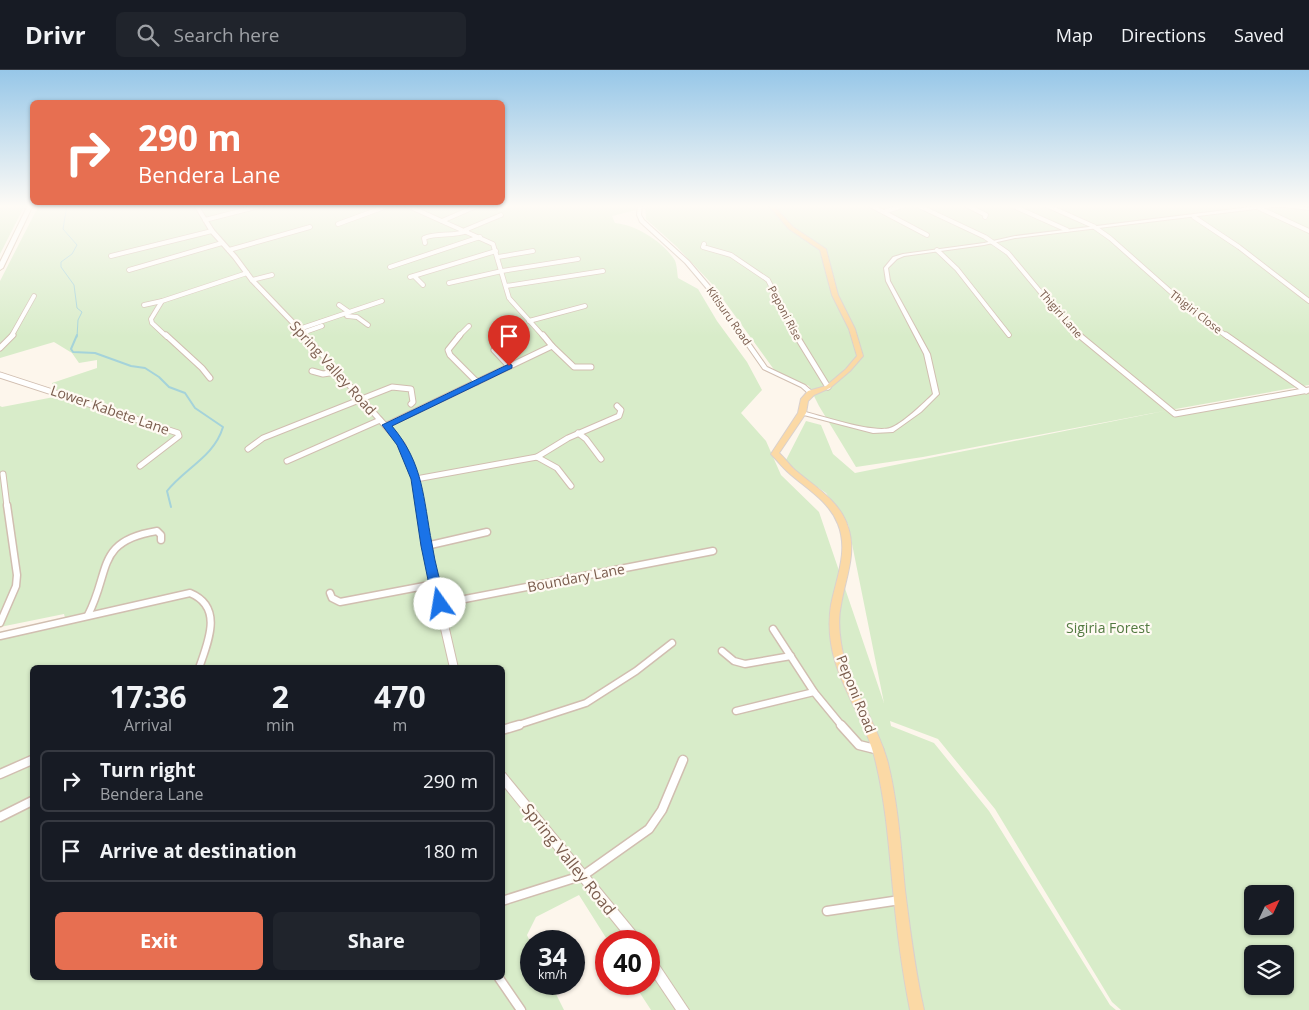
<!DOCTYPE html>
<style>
body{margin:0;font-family:"Open Sans",sans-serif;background:#20242c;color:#f1f3f6;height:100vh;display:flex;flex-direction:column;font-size:19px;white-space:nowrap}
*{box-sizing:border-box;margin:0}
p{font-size:16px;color:#9ea1a6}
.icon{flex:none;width:28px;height:28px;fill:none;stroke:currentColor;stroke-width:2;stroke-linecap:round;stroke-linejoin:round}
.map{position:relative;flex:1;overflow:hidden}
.sheet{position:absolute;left:30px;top:595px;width:475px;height:315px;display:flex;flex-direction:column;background:#171b24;border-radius:8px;box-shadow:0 1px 4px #0004}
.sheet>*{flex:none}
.guide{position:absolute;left:30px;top:30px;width:475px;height:105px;border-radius:8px;box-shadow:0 1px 4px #0004;background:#e76f51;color:#fff;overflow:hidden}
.needle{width:32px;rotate:46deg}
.tools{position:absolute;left:1244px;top:815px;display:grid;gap:10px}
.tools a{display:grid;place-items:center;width:50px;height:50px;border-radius:8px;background:#171b24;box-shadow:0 1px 4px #0004;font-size:25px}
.speed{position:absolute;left:520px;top:860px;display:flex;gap:10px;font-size:25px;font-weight:700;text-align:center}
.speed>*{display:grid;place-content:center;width:65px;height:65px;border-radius:50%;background:#171b24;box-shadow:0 1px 4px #0004;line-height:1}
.speed small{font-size:12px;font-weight:400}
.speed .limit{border:8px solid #d22;background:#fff;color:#111}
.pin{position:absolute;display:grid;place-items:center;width:42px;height:42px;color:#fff;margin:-51px -21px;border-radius:50% 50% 50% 0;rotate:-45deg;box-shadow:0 0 5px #0007}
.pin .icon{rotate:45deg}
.me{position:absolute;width:55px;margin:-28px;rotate:347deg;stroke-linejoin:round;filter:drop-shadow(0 0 4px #0008)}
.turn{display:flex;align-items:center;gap:18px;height:105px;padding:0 25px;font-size:22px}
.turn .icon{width:65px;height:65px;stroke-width:2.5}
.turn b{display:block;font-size:35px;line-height:42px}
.eta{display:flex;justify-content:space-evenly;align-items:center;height:85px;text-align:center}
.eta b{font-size:30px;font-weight:700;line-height:35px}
.action{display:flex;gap:10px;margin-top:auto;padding:10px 25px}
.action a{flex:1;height:58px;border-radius:8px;background:#e76f51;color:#fff;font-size:20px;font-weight:700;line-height:58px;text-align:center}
.action a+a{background:#20242c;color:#f1f3f6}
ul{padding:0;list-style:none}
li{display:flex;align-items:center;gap:15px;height:62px;margin:0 10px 8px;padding:0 15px;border:2px solid #363941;border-radius:8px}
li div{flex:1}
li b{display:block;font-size:19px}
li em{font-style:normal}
header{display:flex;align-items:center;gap:30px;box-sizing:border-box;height:70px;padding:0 25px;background:#171b24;border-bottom:1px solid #363941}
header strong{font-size:24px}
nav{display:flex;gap:28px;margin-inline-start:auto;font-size:18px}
.search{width:350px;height:45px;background:#20242c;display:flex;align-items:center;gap:12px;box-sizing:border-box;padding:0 18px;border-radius:8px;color:#9ea1a6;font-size:19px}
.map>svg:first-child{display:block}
.green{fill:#d8ecc9;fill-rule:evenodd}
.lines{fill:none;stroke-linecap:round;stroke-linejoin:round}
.stream-far1{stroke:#a5d3da;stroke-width:1}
.stream{stroke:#a5d3da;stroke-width:2}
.minor-far3-casing{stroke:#d1beb0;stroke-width:5.5}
.minor-far2-casing{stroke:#d1beb0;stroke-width:7}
.minor-far1-casing{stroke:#d1beb0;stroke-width:9}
.minor-casing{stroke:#d1beb0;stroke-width:11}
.tertiary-casing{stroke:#d1beb0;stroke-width:2}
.secondary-casing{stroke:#d6c0b0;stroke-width:2}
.primary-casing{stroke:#dad1cd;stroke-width:2}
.minor-far3{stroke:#fff;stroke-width:4}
.minor-far2{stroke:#fff;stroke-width:5}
.minor-far1{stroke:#fff;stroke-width:6}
.minor{stroke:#fff;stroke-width:8}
.tertiary{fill:#fff;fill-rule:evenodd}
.secondary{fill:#fff;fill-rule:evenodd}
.primary{fill:#fbd9a5;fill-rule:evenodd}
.route{fill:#1a73e8;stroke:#114b97}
.labels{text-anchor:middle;stroke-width:4.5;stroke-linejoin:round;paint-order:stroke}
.far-street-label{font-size:11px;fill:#7a5c4d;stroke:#fffaf3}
.street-label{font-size:14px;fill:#7a5c4d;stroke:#fffaf3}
.park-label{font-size:14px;fill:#537a41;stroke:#fffaf3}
.near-street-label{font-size:16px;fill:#7a5c4d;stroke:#fffaf3}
</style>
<header>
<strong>Drivr</strong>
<div class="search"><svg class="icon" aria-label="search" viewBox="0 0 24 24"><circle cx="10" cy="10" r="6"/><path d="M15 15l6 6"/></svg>Search here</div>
<nav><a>Map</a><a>Directions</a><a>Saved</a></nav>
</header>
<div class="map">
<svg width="1309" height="940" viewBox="0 0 1309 940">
<rect width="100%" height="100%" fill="#fdf6ec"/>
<g class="green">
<path d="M0 135H25L0 184Z"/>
<path d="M39 135H636V140L612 146 615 153C636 155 662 171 674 189 677 193 677 202 678 208L698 219 717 251 747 292 762 320 741 343 766 371 781 405 819 442 884 633 848 454 826 423 794 401 786 390 806 351 821 355 833 384 855 403 1169 340 923 387 856 397 819 336 809 316 775 301 712 214 677 177 646 149 645 135H1309V315L1170 340 1186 339 1309 317V940H1121L1112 932 995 739 938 669 890 651 891 656 934 673 989 741 1110 935 1116 940H651L634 914H649V871H608L579 825 536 847 527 865 531 874V914H551L564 940H0V570L67 555 64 544 0 557V336L2 337 54 327 52 313 97 298V290L79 293 72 283 54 272 0 288V211ZM32 598H502V908H32ZM1252 824H1285V856H1252ZM1252 884H1285V916H1252Z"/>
</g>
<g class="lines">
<path class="stream-far1" d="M67 135 63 159 77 175 72 184 61 192V197L74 215 77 238 82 242 78 250 77 267"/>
<path class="stream" d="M77 265 71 279 73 282 95 283 131 296 145 298 159 307 169 317 185 323 195 338 223 357C214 387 185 398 167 421L171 437"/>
<g class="minor-far3-casing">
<g id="minor-far3">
<path d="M406 135 493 174 509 228 544 267"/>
<path d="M870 135 927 165"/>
<path d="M917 135 985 167 1008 183 1072 260 1080 267"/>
<path d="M966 135 986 145 985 147"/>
<path d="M1011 135 1067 160"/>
<path d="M1046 135 1093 156 1110 168 1198 246 1228 267"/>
<path d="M1259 138 1309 161"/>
<path d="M884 142 905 135"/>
<path d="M1194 147 1239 177 1309 231"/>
<path d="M205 150 263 135"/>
<path d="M442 151 479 135"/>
<path d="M338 154 390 135"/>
<path d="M465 160 501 145"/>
<path d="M425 173 424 168C438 162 453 167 467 161"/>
<path d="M704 174 703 177 731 185 768 210 797 267"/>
<path d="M229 180 310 157"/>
<path d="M937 180 957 199 1009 265"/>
<path d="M111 186 212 161"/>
<path d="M498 187 533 181"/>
<path d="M390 197 480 167"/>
<path d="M129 200 222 173"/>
<path d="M414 206 423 215"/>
<path d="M410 207 496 181"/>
<path d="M252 210 272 205"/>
<path d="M449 213 502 201 578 189"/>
<path d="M506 216 603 201"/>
<path d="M144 235 162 231"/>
<path d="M339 235 349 242"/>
<path d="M347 246 357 247 368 255"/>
<path d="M529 251 585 236"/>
<path d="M299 259 382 231"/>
<path d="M302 263 322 256"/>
<path d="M11 267 34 226"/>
<path d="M167 267 152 253 151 249 162 231 247 203"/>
<path d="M458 267 469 256"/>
</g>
</g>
<g class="minor-far2-casing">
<g id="minor-far2">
<path d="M166 265 202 298 210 308"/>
<path d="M460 265 448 280 450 285 477 312"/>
<path d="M796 265 828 317"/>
<path d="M1079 265 1175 344 1309 320"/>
<path d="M1226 265 1306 321"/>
<path d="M552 276 574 297H591"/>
<path d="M0 278 13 265"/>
<path d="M494 280 509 296"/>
<path d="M312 301 323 304 336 302"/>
<path d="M0 305 178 363 179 366 140 396"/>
<path d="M387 355 552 276 543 265"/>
<path d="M578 363 586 369 601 389"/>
<path d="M248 379 263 368 392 317 411 319 413 332 411 334"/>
<path d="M537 387 568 368 619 346 621 340 617 336"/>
<path d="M287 391 380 350"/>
<path d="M3 404 7 436"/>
<path d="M416 409 537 387 557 398 571 416"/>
</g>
</g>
<g class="minor-far1-casing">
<g id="minor-far1">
<path d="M426 476 487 462"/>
<path d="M330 523 332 528 340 532 435 514"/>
<path d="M439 534 713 481"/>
<path d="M88 545C111 501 95 471 157 461L161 465V470"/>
<path d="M0 553 16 516 17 505 7 435"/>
<path d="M773 559 814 622 842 656"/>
<path d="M0 566 190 523C224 537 208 572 199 598"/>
<path d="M722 581 734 591 745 594 791 586"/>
<path d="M736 641 814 622"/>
<path d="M515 656 586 633 636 601 672 573"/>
</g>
</g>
<g class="minor-casing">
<g id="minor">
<path d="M841 655 859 675 879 680"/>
<path d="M502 660 519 655"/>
<path d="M0 704 32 690"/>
<path d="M0 747 32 731"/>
<path d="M502 831 584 805 649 759 662 740 683 690"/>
<path d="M827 841 900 830"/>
<path d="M499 908 521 940"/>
</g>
</g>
<g class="tertiary-casing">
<g id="tertiary">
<path d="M194 135H198L214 160 237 186 254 209 303 260 405 374 419 409 430 476 458 598H450L422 476 413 409 399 375 299 262 250 211 233 188 210 162Z"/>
<path d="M638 135H642L641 145 644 150 689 191 711 217 767 297 805 315 813 322V324H809L801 317 763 299 707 219 685 193 640 152 637 145Z"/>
<path d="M1267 135H1291L1309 138V140L1286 137H1272L1015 168 984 175 904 186 897 189 888 198 890 211 930 284 939 324 921 342 893 362 873 363 800 344 799 343 802 341C822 346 872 363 890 358 901 355 925 332 933 324L924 284 886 211 884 198 893 187 903 184 984 173 1015 166Z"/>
<path d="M502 702 505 703 640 867 642 871H629L502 714Z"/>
<path d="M649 884 653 886 689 940H676L649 900Z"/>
</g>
</g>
<g class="secondary-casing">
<path id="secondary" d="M28 135H33L3 198 0 200V192Z"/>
</g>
<g class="primary-casing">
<path id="primary" d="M768 135H773L793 157 826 179 838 225 855 259 863 286 850 301 830 318 814 325 808 331 806 343 779 383C785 388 789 395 795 400 815 417 840 431 848 457 857 484 845 509 841 535 838 548 839 560 841 573 847 614 877 651 888 693 898 734 901 778 905 820 910 860 915 900 924 940H910C902 900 897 861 893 820 889 778 886 735 876 693 867 651 837 615 831 573 829 560 829 548 831 535 836 509 849 481 838 454 829 431 807 419 789 403 783 398 777 390 771 384L798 343 801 329 808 321 826 316 846 299 857 286 849 259 832 225 820 180 789 159Z"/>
</g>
<use href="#minor-far3" class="minor-far3"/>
<use href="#minor-far2" class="minor-far2"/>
<use href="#minor-far1" class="minor-far1"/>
<use href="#minor" class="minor"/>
<use href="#tertiary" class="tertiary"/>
<use href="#secondary" class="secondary"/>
<use href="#primary" class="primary"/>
</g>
<linearGradient id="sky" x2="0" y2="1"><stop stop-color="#97c7e8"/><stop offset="0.51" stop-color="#fefbf6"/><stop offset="1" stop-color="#fefbf6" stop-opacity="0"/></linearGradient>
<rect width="1309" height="267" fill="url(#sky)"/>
<path class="route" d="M509 294 512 295V298L392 356C424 394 423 428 432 474 435 494 441 514 446 534L444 537H435L433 534 421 476 411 409 397 375 382 355Z"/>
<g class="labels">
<g class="far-street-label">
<text transform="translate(1196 242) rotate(38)" y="4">Thigiri Close</text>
<text transform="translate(785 243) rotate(62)" y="4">Peponi Rise</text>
<text transform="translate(1061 244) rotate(49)" y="4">Thigiri Lane</text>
<text transform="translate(729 246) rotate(55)" y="4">Kitisuru Road</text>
</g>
<g class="street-label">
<text transform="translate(333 298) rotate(48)" y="5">Spring Valley Road</text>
<text transform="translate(110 340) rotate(19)" y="5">Lower Kabete Lane</text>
<text transform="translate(576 508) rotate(-11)" y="5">Boundary Lane</text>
<text transform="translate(856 624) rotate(68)" y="5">Peponi Road</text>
</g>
<g class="park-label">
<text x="1108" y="563">Sigiria Forest</text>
</g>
<g class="near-street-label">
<text transform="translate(569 789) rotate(51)" y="6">Spring Valley Road</text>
</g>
</g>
</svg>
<div class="tools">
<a><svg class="needle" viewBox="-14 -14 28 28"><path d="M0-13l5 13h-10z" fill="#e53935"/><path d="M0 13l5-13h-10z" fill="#9ea1a6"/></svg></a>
<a><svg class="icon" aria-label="layers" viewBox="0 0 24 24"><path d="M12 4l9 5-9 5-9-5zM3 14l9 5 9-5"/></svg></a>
</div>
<div class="speed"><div>34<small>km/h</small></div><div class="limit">40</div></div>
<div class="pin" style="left:509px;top:296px;background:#d93025"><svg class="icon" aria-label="arrive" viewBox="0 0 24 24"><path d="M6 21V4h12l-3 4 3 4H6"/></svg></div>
<svg class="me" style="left:440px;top:534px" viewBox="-20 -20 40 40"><circle r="19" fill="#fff"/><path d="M0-13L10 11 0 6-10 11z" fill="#1a73e8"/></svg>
<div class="guide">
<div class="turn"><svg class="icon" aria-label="right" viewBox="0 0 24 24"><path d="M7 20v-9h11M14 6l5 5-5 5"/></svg><div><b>290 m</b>Bendera Lane</div></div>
</div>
<section class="sheet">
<div class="eta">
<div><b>17:36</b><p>Arrival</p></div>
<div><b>2</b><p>min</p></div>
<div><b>470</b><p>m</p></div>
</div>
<ul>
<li><svg class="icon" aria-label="right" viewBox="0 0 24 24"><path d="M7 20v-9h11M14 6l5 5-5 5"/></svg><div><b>Turn right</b><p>Bendera Lane</p></div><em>290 m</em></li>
<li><svg class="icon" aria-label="arrive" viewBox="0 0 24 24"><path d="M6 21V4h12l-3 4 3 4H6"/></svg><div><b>Arrive at destination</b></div><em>180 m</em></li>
</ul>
<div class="action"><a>Exit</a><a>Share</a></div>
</section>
</div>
